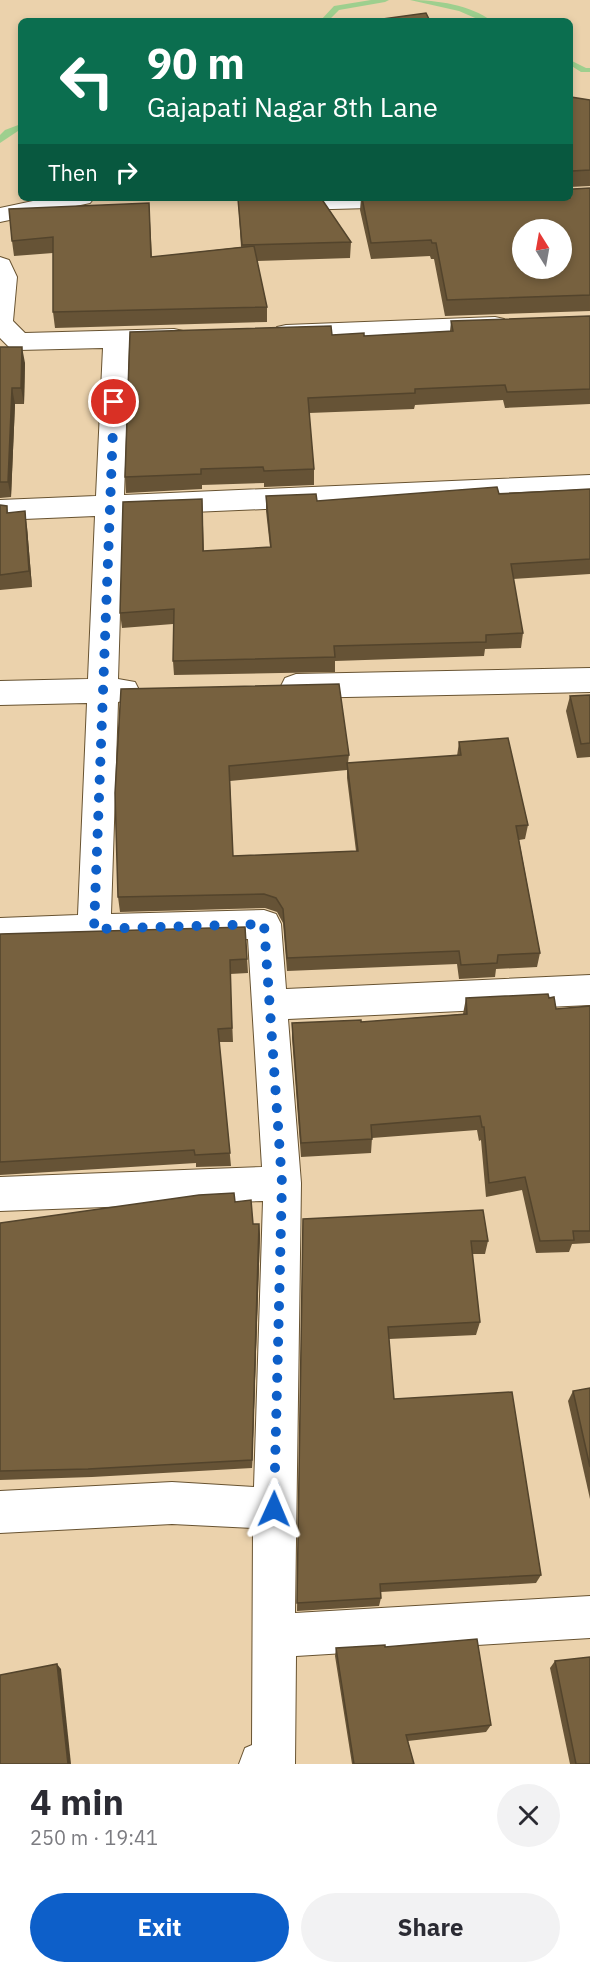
<!DOCTYPE html>
<meta charset="utf-8">
<style>
body{margin:0;font-family:"IBM Plex Sans",sans-serif;background:#f2f2f3;color:#2b2b33;height:100vh;display:flex;flex-direction:column;font-size:22px;white-space:nowrap}
*{box-sizing:border-box;margin:0}
p{font-size:20px;color:#7c7c81}
.icon{flex:none;width:33px;height:33px;fill:none;stroke:currentColor;stroke-width:2;stroke-linecap:round;stroke-linejoin:round}
.map{position:relative;height:1764px;overflow:hidden}
.panel{display:flex;flex-direction:column;background:#fff;flex:1}
.panel>*{flex:none}
.hud{position:absolute;left:18px;top:18px;width:555px;height:183px;border-radius:9px;box-shadow:0 3px 9px #0003;background:#0b6e4f;color:#fff;overflow:hidden}
.needle{width:39px;rotate:349deg}
.buttons{position:absolute;left:512px;top:219px;display:grid;gap:12px}
.buttons a{display:grid;place-items:center;width:60px;height:60px;border-radius:50%;background:#fff;box-shadow:0 3px 9px #0003;font-size:30px}
.pin{position:absolute;display:grid;place-items:center;width:51px;height:51px;color:#fff;margin:-26px;border:3px solid #fff;border-radius:50%;box-shadow:0 2px 6px #0007}
.me{position:absolute;width:66px;margin:-33px;rotate:1deg;stroke-linejoin:round;filter:drop-shadow(0 0 4px #0008)}
.turn{display:flex;align-items:center;gap:21px;height:126px;padding:0 30px;font-size:27px}
.turn .icon{width:78px;height:78px;stroke-width:2.5}
.turn b{display:block;font-size:42px;line-height:51px}
.then{display:flex;align-items:center;height:57px;padding:0 30px;background:#0003;gap:12px;font-size:22px}
.round{display:grid;place-items:center;flex:none;width:63px;height:63px;border-radius:32px;background:#f2f2f3}
.overview{display:flex;align-items:center;justify-content:space-between;height:102px;padding:0 30px}
h1{font-size:36px;font-weight:800;line-height:45px}
.action{display:flex;gap:12px;margin-top:auto;padding:12px 30px}
.action a{flex:1;height:69px;border-radius:36px;background:#0d5fc9;color:#fff;font-size:24px;font-weight:800;line-height:69px;text-align:center}
.action a+a{background:#f2f2f3;color:#2b2b33}
.map>svg:first-child{display:block}
.lines{fill:none;stroke-linecap:round;stroke-linejoin:round}
.stream{fill:#9ecf8e;fill-rule:evenodd}
.minor-casing{stroke:#685331;stroke-width:2}
.minor{fill:#fff;fill-rule:evenodd}
.wall{fill:#665336;fill-rule:evenodd}
.shaded-wall{fill:#53442c}
.building{fill:#77613f;stroke:#53442c;stroke-width:1.5;fill-rule:evenodd}
.route{stroke:#0d5fc9;stroke-width:10;stroke-dasharray:0 18}
</style>
<div class="map">
<svg width="590" height="1764" viewBox="0 0 590 1764">
<rect width="100%" height="100%" fill="#ebd2ac"/>
<g class="lines">
<g class="stream">
<path d="M371 0H389L385 2 339 10 328 21H320L334 6Z"/>
<path d="M410 0C437 0 470 5 492 21H482L459 11Z"/>
<path d="M570 60 586 68H590V72H581L570 65Z"/>
<path d="M21 124V129L0 143V135L5 130Z"/>
</g>
<g class="minor-casing">
<g id="minor">
<path d="M47 198H94L90 203 0 222V208Z"/>
<path d="M256 198H493L489 203 481 205 295 210 260 203Z"/>
<path d="M0 257 9 260 17 277 13 321 25 333 174 329 183 331 187 337 183 343 129 347 124 495 590 475V495L123 515 118 679 135 682 139 690 135 698 118 702 111 914 264 910 276 914 281 924 286 989 590 975V1005L288 1019 301 1183 295 1613 590 1596V1638L296 1656 295 1764H239L245 1748 252 1745 253 1528 172 1524 0 1533V1491L172 1482 254 1487 263 1201 0 1211V1177L262 1167 248 939 0 946V918L78 915 87 703 0 705V681L88 679 95 516 0 520V500L96 496 103 348 19 350 10 348 0 338Z"/>
<path d="M495 317 504 319 508 325 504 331 286 341 277 339 273 333 277 327 286 325Z"/>
<path d="M590 668V692L296 698 285 694 281 686 285 678 296 674Z"/>
</g>
</g>
<use href="#minor" class="minor"/>
</g>
<g class="wall">
<path d="M570 86 571 97 590 100V186L570 187Z"/>
<path d="M590 188V311L445 316 434 259H431L430 256 371 259 360 210 361 198H570L573 189Z"/>
<path d="M238 199 351 242 350 258 257 261 267 307V322L55 328 53 312V253L14 256 12 241 149 203 152 257 241 247Z"/>
<path d="M590 316V404L505 408 503 400 415 405 414 409 309 413 314 469V485L264 487V483L202 485V489L126 493 125 477 332 335 364 336 450 331 451 321Z"/>
<path d="M0 347 25 363 24 404H15L11 497 0 498Z"/>
<path d="M590 489V574L513 579 523 633 521 648 485 649 484 656 335 661V672L174 675 173 661V624L122 628 120 613 202 499 204 551 270 547 266 511V496L317 501Z"/>
<path d="M0 505 7 506 8 513 27 527 32 587 0 590Z"/>
<path d="M121 689 349 755 348 763 457 756 459 742 528 825 525 839 519 840 540 953 537 967 496 969 495 977 459 979 457 964 287 971 283 923 277 912 265 908 120 912 118 897ZM347 770V778L356 851 233 856 230 781Z"/>
<path d="M590 695V757L577 758 566 711 570 696Z"/>
<path d="M245 927 248 973 230 974 233 1042H219L231 1166 196 1167V1163L0 1175V934Z"/>
<path d="M466 998H549L556 1009 590 1007V1243L572 1244 569 1252 536 1253 522 1190 486 1197 481 1140 479 1141 477 1130 372 1138 371 1153 301 1157 292 1038V1023L361 1022 463 1014Z"/>
<path d="M235 1202 253 1224H259L260 1235 252 1468 92 1477 0 1480V1223Z"/>
<path d="M303 1219 488 1241 485 1254H472L480 1322 476 1335 389 1339 394 1399 541 1575 536 1583 381 1592V1598L379 1606 297 1611Z"/>
<path d="M590 1388V1499L568 1401 573 1391Z"/>
<path d="M385 1647 491 1725 486 1732 408 1741 414 1764H352L335 1656 336 1648Z"/>
<path d="M555 1661 590 1764H570L550 1668Z"/>
</g>
<g class="shaded-wall">
<path d="M22 347 25 363 24 404 21 388Z"/>
<path d="M12 388 15 404 11 497 8 482Z"/>
<path d="M25 511 27 527 32 587 29 571Z"/>
<path d="M259 1224 260 1235 252 1468V1460Z"/>
<path d="M57 1664 61 1669 71 1764H68Z"/>
</g>
<g class="building">
<path d="M426 13 430 21H368Z"/>
<path d="M570 86 571 97 590 100V170L572 171 570 180Z"/>
<path d="M570 188 573 189 590 188V295L447 300 436 243H432L431 240 371 243 362 198H570ZM522 230H561V268H522Z"/>
<path d="M255 198H321L351 242 242 245 238 199Z"/>
<path d="M149 203 151 257 254 246 267 307 53 312V237L12 241 9 209Z"/>
<path d="M590 316V389L507 392 505 385 415 389V393L308 398 314 469 264 471 263 467 201 469V474L125 477 130 332 331 326 332 335 364 333V336L453 331 451 321Z"/>
<path d="M0 347H22L21 388H12L8 482H0Z"/>
<path d="M497 487 499 494 590 489V559L511 564 523 633 486 635V642L334 646 335 657 173 661 174 609 120 613 123 502 202 499 203 551 271 547 266 496 316 494 317 501Z"/>
<path d="M0 505 7 506V513L25 511 29 571 0 575Z"/>
<path d="M339 684 349 755 229 766 233 856 358 851 347 763 461 755 459 742 508 738 528 825 516 826 540 953 498 955 497 963 461 965 459 951 287 958 283 909 276 898 264 894 118 897 115 793 121 689Z"/>
<path d="M590 695V743L581 744 570 696Z"/>
<path d="M245 927 247 959 230 960 232 1028 218 1029 230 1153 195 1155 194 1150 0 1162V934Z"/>
<path d="M548 994 549 998 554 997 556 1009 590 1006V1231H573L574 1240 540 1241 525 1177 489 1183 484 1127H482L480 1116 371 1125 372 1139 301 1143 292 1023 361 1020V1022L467 1014 466 998Z"/>
<path d="M234 1193 235 1202 251 1200 253 1224H259L252 1460 88 1469 0 1471V1223L199 1195Z"/>
<path d="M483 1210 488 1241H471L480 1322 388 1327 394 1399 512 1392 541 1575 380 1584 381 1598 297 1603 303 1219Z"/>
<path d="M590 1388V1467L573 1391Z"/>
<path d="M477 1639 491 1725 406 1735 414 1764H354L336 1648 385 1645V1647Z"/>
<path d="M590 1657V1764H576L555 1661Z"/>
<path d="M57 1664 68 1764H0V1675Z"/>
</g>
<g class="lines">
<path class="route" d="M114 402 94 929 264 924 282 1183 274 1509"/>
</g>
</svg>
<div class="buttons">
<a><svg class="needle" viewBox="-14 -14 28 28"><path d="M0-13l5 13h-10z" fill="#e53935"/><path d="M0 13l5-13h-10z" fill="#7c7c81"/></svg></a>
</div>
<div class="pin" style="left:114px;top:402px;background:#d93025"><svg class="icon" aria-label="arrive" viewBox="0 0 24 24"><path d="M6 21V4h12l-3 4 3 4H6"/></svg></div>
<svg class="me" style="left:274px;top:1509px" viewBox="-20 -20 40 40"><path d="M0-17L14 15 0 8-14 15z" fill="#0d5fc9" stroke="#fff" stroke-width="4"/></svg>
<div class="hud">
<div class="turn"><svg class="icon" aria-label="left" viewBox="0 0 24 24"><path d="M17 20v-9H6M10 6l-5 5 5 5"/></svg><div><b>90 m</b>Gajapati Nagar 8th Lane</div></div>
<div class="then">Then<svg class="icon" aria-label="right" viewBox="0 0 24 24"><path d="M7 20v-9h11M14 6l5 5-5 5"/></svg></div>
</div>
</div>
<section class="panel">
<div class="overview"><div><h1>4 min</h1><p>250 m · 19:41</p></div><a class="round"><svg class="icon" aria-label="close" viewBox="0 0 24 24"><path d="M6 6l12 12M18 6L6 18"/></svg></a></div>
<div class="action"><a>Exit</a><a>Share</a></div>
</section>
